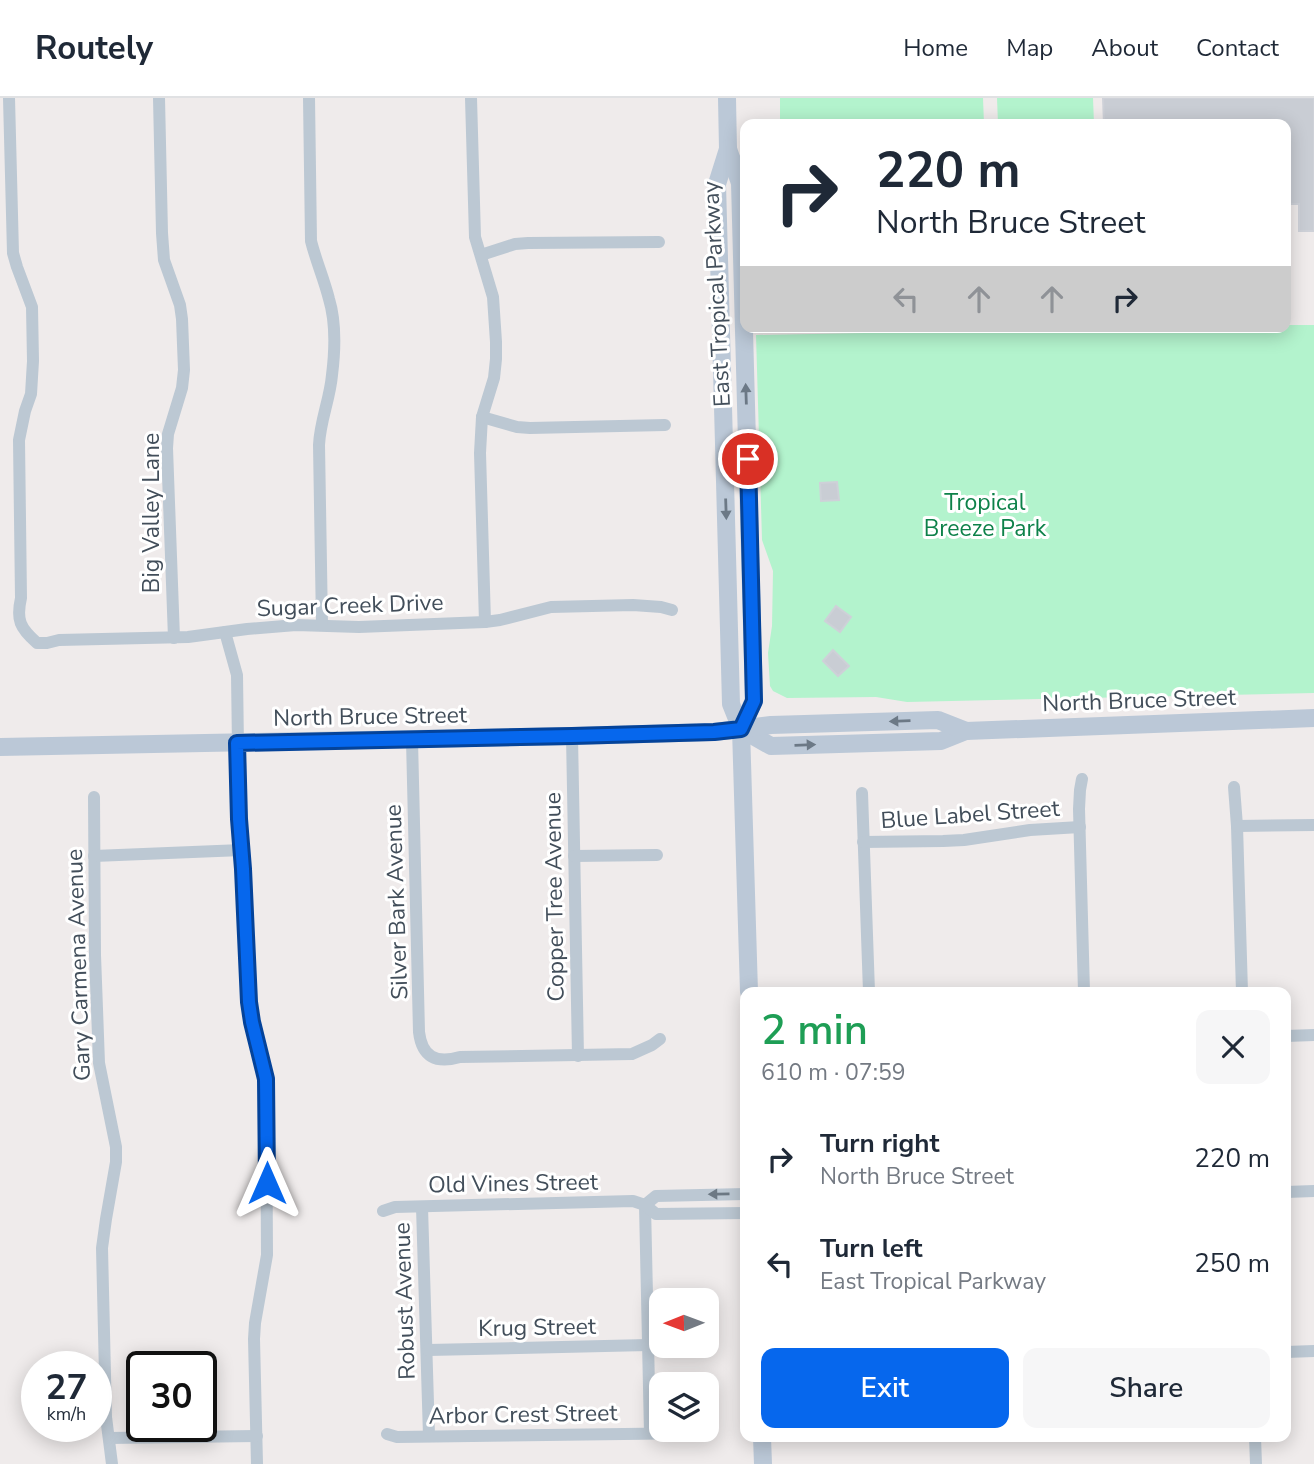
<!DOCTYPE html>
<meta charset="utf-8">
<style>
body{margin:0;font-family:"Nunito Sans",sans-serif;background:#f6f6f7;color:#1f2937;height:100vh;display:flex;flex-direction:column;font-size:26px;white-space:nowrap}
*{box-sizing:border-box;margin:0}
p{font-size:23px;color:#747a83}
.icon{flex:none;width:38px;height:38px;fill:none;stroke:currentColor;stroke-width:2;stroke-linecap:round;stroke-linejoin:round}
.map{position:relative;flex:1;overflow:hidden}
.side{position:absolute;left:740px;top:889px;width:551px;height:455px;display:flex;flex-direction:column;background:#fff;border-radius:14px;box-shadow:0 4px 18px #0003}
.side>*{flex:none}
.top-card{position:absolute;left:740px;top:21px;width:551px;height:214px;border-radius:14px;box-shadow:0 4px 18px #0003;background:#fff;color:#1f2937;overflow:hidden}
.needle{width:46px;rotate:269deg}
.tools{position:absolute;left:649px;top:1190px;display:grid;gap:14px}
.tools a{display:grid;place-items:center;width:70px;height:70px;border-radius:14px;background:#fff;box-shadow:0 4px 18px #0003;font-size:35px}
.speed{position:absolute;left:21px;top:1253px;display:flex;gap:14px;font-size:35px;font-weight:700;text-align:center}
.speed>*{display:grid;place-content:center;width:91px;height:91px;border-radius:50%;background:#fff;box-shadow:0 4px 18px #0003;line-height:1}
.speed small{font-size:18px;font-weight:400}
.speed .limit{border:4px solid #111;border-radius:10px;background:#fff;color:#111}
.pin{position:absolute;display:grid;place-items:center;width:60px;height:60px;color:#fff;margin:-30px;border:4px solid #fff;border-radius:50%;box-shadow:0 2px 7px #0007}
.me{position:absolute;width:77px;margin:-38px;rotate:0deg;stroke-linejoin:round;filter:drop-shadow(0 0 5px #0008)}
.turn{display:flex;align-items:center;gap:24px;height:147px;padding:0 21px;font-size:32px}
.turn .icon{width:91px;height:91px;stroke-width:2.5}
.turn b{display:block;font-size:49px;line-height:60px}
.lanes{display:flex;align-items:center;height:66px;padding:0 21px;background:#0003;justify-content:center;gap:35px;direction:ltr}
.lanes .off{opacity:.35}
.round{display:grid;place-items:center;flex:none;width:74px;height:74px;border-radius:14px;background:#f6f6f7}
.headline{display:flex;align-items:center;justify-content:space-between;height:119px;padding:0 21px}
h1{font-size:42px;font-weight:600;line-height:52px;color:#1e9e55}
.primary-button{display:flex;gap:14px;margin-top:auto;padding:14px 21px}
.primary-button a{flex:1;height:80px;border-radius:14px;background:#0667ed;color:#fff;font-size:28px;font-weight:600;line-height:80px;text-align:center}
.primary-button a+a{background:#f6f6f7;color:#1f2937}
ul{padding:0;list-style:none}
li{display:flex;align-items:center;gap:21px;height:105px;padding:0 21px}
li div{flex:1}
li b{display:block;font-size:26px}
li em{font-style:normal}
header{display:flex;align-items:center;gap:42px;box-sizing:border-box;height:98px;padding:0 35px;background:#fff;border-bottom:2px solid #e0e1e3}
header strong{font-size:33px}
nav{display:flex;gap:38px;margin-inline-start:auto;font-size:24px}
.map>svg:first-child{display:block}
.green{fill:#b3f3cd}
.building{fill:#c9cdd4;stroke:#ced1d8;stroke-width:2}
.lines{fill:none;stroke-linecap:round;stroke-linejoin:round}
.street{stroke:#bcc8d3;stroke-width:12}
.secondary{stroke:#bbc8d7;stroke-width:18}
.oneway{fill:#6c7986}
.oneway2{fill:#6d7984}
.route-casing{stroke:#04439a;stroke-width:18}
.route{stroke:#0667ed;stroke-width:12}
.labels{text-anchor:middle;stroke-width:6;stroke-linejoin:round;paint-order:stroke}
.street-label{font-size:23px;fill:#424e5a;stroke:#fff}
.park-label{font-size:23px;fill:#0d8149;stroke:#fff}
</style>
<header>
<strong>Routely</strong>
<nav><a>Home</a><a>Map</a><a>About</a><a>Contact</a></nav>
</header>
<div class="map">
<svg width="1314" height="1366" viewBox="0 0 1314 1366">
<rect width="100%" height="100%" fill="#efebeb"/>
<g class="green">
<path d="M780 0H983L984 26H780Z"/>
<path d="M997 0H1093L1094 26H998Z"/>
<path d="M1286 227H1314V595L907 604 876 599 787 600 773 593 770 588 768 555 772 528 773 473 762 442 756 237 1181 229H1286Z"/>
</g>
<g class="building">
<path d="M1103 0H1314V133H1299V106H1286V26H1104Z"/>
<path d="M837 384 839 402 821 403 820 385Z"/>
<path d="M836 508 851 519 840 534 825 523Z"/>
<path d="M833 552 849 568 838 578 823 563Z"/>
</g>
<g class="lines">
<g class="street">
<path d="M9 0 13 155 17 169 32 209 33 263 31 296 25 313 19 342 21 500C16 522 20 530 37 545H47L59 542 188 539 247 531 296 527 359 529 485 524 500 522 551 509 633 507 661 509 672 512"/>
<path d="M159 0 162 135 164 162 180 207 182 221 184 272 182 290 168 336 167 350 174 540"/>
<path d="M309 0 311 143C316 163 324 181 329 201 336 224 335 253 332 277 330 301 320 323 319 347L322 527"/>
<path d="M471 0 475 139 493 199 496 244V261L494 280 482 319 480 355 485 524"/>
<path d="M481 157 515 146 528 145 659 144"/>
<path d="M482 319 517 329 530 330 665 327"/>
<path d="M225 534 237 577 239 721 243 771 249 903 252 924 266 981 267 1157 255 1225 254 1241 257 1366"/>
<path d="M572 638 578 958"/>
<path d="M412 642 419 934C422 959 436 966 460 959L632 956 652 947 660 941"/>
<path d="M1082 681 1080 692 1079 711 1084 894"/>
<path d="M1234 689 1237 728 1242 894"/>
<path d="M862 695 869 894"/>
<path d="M94 699 95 857 99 965 116 1049V1064L106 1121 102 1150 106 1319 112 1366"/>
<path d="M1237 728 1314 727"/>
<path d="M863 744 943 743 964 742 1030 732 1080 729"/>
<path d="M94 758 242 752"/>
<path d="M574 758 657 757"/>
<path d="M1286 938 1314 937"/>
<path d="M1286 1094 1314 1093"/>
<path d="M645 1107 650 1335"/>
<path d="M645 1107 656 1098 746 1096"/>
<path d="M422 1109 429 1338"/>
<path d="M383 1113 395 1109 633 1103 645 1107 656 1116 746 1115"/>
<path d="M428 1252 648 1247"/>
<path d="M1286 1254 1314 1253"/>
<path d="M387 1336 397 1339 701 1335"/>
<path d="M1255 1339 1256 1366"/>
<path d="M109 1340 257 1338"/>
</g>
<g class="secondary">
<path d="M727 0 728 51 717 86 731 606 741 631 749 894"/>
<path d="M728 51 740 85 754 602 741 631"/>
<path d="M741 631 771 648 941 643 966 633 1314 620"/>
<path d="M0 649 572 638 714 634 771 627 938 622 966 633"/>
<path d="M762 1339 763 1366"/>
</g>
</g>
<defs><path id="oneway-solid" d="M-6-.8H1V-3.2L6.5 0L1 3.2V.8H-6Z" transform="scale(1.75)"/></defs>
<g class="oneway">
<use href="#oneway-solid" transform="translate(746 296) rotate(-92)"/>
<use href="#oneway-solid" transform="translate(726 411) rotate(88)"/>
<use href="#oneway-solid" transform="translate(900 623) rotate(178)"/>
<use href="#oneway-solid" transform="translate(805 647) rotate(-2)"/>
</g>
<use class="oneway2" href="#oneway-solid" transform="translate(719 1096) rotate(179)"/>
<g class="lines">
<g class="route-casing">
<path id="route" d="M267 1085 266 981 252 924 249 904 243 771 239 721 237 645 572 638 714 634 741 631 754 603 748 361"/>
</g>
<use href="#route" class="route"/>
</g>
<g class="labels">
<g class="street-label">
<text transform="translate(716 196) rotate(-93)" y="8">East Tropical Parkway</text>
<text transform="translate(151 415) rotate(-90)" y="8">Big Valley Lane</text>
<text transform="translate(350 507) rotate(-2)" y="8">Sugar Creek Drive</text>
<text transform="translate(1139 602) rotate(-2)" y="8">North Bruce Street</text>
<text transform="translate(370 618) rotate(-1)" y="8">North Bruce Street</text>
<text transform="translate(970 716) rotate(-4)" y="8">Blue Label Street</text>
<text transform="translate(554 799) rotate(-91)" y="8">Copper Tree Avenue</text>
<text transform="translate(396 804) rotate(-92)" y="8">Silver Bark Avenue</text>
<text transform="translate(78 867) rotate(-92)" y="8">Gary Carmena Avenue</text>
<text transform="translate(513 1085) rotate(-1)" y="8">Old Vines Street</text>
<text transform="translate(404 1203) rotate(-92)" y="8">Robust Avenue</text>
<text transform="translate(537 1229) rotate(-1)" y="8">Krug Street</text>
<text transform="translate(523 1316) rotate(-1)" y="8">Arbor Crest Street</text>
</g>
<g class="park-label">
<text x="985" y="412">Tropical<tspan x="985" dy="26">Breeze Park</tspan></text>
</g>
</g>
</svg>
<div class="tools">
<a><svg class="needle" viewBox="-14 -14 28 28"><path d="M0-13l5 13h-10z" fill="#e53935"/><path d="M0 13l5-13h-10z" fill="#747a83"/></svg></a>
<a><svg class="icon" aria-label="layers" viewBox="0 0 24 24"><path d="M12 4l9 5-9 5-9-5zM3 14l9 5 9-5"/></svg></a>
</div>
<div class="speed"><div>27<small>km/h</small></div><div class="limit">30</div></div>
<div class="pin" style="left:748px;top:361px;background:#d93025"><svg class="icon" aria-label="arrive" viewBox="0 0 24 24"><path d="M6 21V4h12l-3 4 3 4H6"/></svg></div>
<svg class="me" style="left:267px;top:1085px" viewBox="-20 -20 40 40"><path d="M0-17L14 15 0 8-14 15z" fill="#0667ed" stroke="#fff" stroke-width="4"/></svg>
<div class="top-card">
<div class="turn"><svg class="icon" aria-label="right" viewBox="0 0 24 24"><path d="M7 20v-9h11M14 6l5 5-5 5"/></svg><div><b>220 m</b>North Bruce Street</div></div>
<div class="lanes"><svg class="icon off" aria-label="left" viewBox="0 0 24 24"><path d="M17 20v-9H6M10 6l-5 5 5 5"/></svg><svg class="icon off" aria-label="ahead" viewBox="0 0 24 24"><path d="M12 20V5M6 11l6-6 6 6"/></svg><svg class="icon off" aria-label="ahead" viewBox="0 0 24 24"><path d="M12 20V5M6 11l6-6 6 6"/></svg><svg class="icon" aria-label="right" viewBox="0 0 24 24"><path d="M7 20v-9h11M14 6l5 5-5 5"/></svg></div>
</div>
<section class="side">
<div class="headline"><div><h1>2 min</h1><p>610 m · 07:59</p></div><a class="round"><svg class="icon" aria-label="close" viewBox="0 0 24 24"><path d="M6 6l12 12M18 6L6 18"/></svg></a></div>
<ul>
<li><svg class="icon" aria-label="right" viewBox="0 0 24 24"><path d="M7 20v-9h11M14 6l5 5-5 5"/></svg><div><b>Turn right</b><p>North Bruce Street</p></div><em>220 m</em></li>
<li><svg class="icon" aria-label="left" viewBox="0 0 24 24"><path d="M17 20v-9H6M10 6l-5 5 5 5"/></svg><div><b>Turn left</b><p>East Tropical Parkway</p></div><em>250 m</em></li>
</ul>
<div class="primary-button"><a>Exit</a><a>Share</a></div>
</section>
</div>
